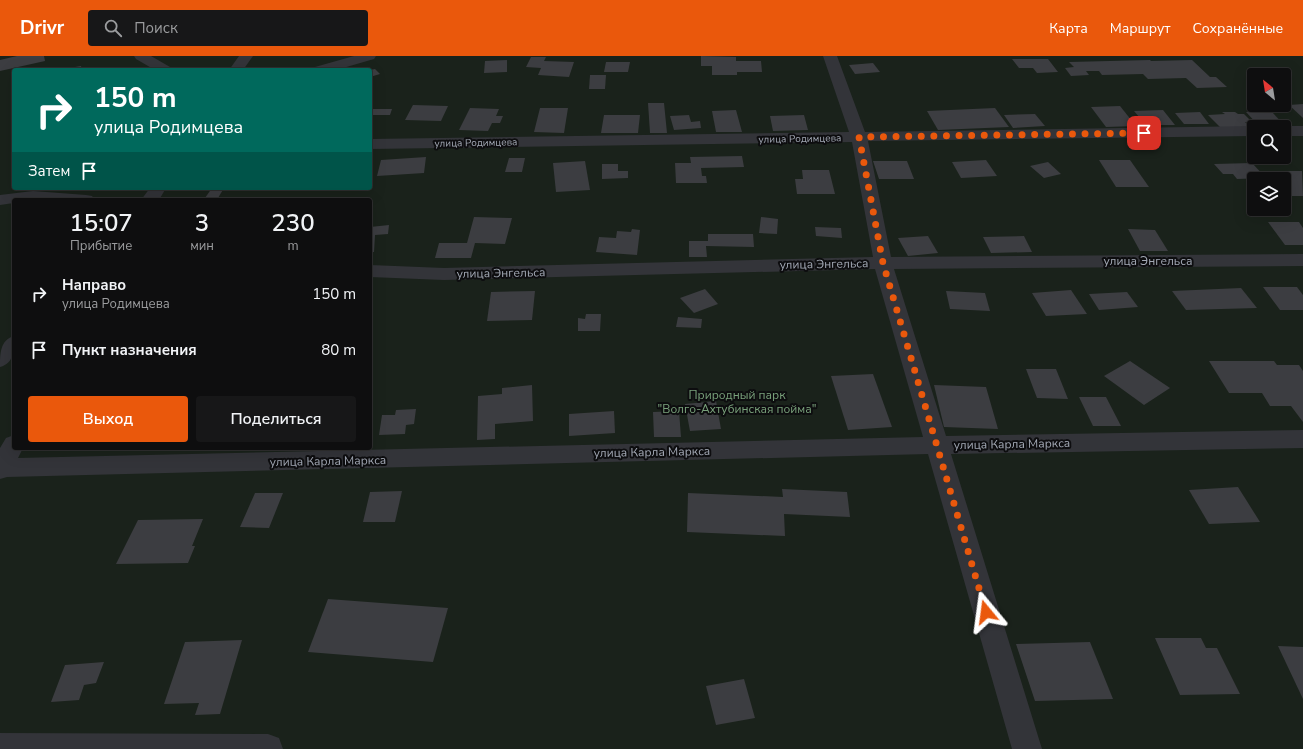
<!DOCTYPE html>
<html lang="ru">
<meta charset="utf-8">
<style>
body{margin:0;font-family:"Nunito Sans",sans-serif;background:#171718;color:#f1f3f6;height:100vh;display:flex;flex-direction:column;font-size:15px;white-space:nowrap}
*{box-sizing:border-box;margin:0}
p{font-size:13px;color:#9b9c9e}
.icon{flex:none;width:22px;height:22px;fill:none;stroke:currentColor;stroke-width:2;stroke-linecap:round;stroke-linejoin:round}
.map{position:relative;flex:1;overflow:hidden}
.details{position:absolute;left:12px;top:142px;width:360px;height:252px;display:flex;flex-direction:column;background:#0e0e0f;border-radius:4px;box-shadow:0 4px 16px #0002,0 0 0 1px #2e2e2f}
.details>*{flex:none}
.hud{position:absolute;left:12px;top:12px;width:360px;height:122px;border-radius:4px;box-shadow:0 4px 16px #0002,0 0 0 1px #2e2e2f;background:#00695c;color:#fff;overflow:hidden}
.needle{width:26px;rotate:330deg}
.buttons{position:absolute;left:1247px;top:12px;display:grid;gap:8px}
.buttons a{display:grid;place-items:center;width:44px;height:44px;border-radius:4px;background:#0e0e0f;box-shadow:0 4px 16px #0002,0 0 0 1px #2e2e2f;font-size:20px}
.pin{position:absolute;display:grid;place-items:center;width:34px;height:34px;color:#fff;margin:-17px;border-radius:8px;box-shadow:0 2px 6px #0006}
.me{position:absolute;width:44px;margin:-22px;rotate:344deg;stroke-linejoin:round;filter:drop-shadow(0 0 3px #0008)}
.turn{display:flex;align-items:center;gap:14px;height:84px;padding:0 16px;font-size:18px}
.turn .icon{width:52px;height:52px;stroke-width:2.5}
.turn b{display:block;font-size:28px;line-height:34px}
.then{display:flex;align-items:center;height:38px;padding:0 16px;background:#0003;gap:8px;font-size:15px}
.eta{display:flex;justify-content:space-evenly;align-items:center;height:68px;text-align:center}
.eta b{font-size:24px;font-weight:600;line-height:28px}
.action{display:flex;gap:8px;margin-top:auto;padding:8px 16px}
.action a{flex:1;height:46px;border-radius:4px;background:#ea580c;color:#fff;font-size:16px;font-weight:600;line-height:46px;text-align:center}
.action a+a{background:#171718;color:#f1f3f6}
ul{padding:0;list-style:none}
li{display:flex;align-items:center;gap:12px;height:56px;padding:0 16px}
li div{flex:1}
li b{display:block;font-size:15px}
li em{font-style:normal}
header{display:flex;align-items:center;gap:24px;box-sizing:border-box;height:56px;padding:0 20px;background:#ea580c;color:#fff}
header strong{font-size:19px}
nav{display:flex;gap:22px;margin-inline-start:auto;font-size:14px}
.search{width:280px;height:36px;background:#171718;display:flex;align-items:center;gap:10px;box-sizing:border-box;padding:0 14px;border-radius:4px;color:#9b9c9e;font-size:15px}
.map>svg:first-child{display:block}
.green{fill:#1a221b;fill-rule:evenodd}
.building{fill:#3c3d41}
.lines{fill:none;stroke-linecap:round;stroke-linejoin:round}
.service{fill:#333439;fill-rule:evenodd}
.minor{fill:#333439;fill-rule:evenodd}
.route{stroke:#ea580c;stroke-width:7;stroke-dasharray:0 12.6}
.labels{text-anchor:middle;stroke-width:4;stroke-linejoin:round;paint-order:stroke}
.far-street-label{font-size:10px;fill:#a3a9b5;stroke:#0d0d0f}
.street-label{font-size:12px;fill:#a3a9b5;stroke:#0d0d0f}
.park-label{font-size:12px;fill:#79a17b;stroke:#0d0d0f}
</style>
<header>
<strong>Drivr</strong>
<div class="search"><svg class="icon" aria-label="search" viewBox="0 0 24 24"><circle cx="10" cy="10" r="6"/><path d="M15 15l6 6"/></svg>Поиск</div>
<nav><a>Карта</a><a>Маршрут</a><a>Сохранённые</a></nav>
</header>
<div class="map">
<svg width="1303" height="693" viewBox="0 0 1303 693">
<rect width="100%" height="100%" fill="#121214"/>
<path class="green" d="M0 0H1303V693H0ZM14 14H370V132H14ZM1254 19H1284V49H1254ZM1254 71H1284V101H1254ZM1254 123H1284V153H1254ZM14 144H370V392H14Z"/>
<g class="building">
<path d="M17 0H44L45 5 0 15V4Z"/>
<path d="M701 0 736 1V5H761L762 16H737V19H712V10H701Z"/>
<path d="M531 1H546L544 5 574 6 569 21 538 19 541 12 526 11Z"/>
<path d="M1012 3H1048L1058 16 1037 17 1033 12H1019Z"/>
<path d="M507 4V16L484 17 485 5Z"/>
<path d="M1150 4 1151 5 1192 4 1210 21H1216L1227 31 1197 32 1186 22 1148 23 1143 18 1102 19 1099 15H1086L1089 19 1071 20 1065 12 1074 11 1069 6Z"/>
<path d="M606 6H630L628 16H604Z"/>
<path d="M873 7 880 16 855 18 849 9Z"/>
<path d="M81 10 82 14H63V13Z"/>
<path d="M375 13 380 18 370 21V14Z"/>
<path d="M590 19H606L605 33H589Z"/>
<path d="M648 47H664L667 77H650Z"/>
<path d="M1303 48V62L1289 49Z"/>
<path d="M413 49 448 50 441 65 405 64Z"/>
<path d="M1120 50 1136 70 1106 71 1091 51Z"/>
<path d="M470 52 499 53 496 60H503L500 67H492L488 75 459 74Z"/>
<path d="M540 52H568L564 77 534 76Z"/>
<path d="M995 52 1009 71 938 74 927 55Z"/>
<path d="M370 53H392L390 59H370Z"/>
<path d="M736 54 742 76H716L712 55Z"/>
<path d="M1163 54 1175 69H1146L1134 55Z"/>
<path d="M1200 56 1209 68H1184L1175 57Z"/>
<path d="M1222 56H1235L1238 58H1244L1252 66H1245L1251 72H1221L1208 59 1225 58Z"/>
<path d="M1246 56H1272L1285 70 1258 69Z"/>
<path d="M1035 58 1045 70 1013 72 1004 59Z"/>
<path d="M604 59H640L638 77H601Z"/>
<path d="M689 59 691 66 700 65 701 72 674 74 670 60Z"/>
<path d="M804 59 808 74 773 75 770 60Z"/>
<path d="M742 100 744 111 701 112 702 120H706L707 127H676L675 107H691L690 101Z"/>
<path d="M426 101 424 117 377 120 381 104Z"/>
<path d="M509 102H525L522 116H505Z"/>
<path d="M986 104 997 120 961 122 952 106Z"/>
<path d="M1099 104H1130L1149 131H1116Z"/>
<path d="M585 105 590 134 556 136 553 107Z"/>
<path d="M873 105H907L914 123H879Z"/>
<path d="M1048 106 1061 118 1044 122 1030 110Z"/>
<path d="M1252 107 1266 122 1237 123 1233 118H1223L1214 108Z"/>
<path d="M602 108H618V115H628V122L602 123Z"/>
<path d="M802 114H829L835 138H797L795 123H803Z"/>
<path d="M1270 115H1302L1303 140H1292L1284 131V123H1277Z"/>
<path d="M212 132H224L218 142H205Z"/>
<path d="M474 161 512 162 505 188 475 187 471 202H435L439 187H467Z"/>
<path d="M761 161 778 163 777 178 759 177Z"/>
<path d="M1268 166H1299L1303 172V189H1285Z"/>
<path d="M389 169 388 178 375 179 374 196H370V171Z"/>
<path d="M815 171 841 172 842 182 816 180Z"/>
<path d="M632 173 640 174 637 199 596 196 599 181 616 182 617 175 631 176Z"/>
<path d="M1128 173 1155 174 1168 195H1140Z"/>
<path d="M708 178H753L754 191 706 190 707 201H689V185H708Z"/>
<path d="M928 180 938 197 908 200 898 182Z"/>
<path d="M1024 180 1032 196 991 197 983 181Z"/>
<path d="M1263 231H1297L1303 239V254H1280Z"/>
<path d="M1241 232 1257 252 1186 254 1172 235Z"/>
<path d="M705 233 718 248 694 257 680 242Z"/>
<path d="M1071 234 1087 258 1046 260 1032 237Z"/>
<path d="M535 235 532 264 487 265 491 236Z"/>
<path d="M946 235 985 237 990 255 950 253Z"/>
<path d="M1127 236 1138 251 1099 254 1089 238Z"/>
<path d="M586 258H601L600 275H578V262L585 263Z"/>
<path d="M678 261 702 263 701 272 676 271Z"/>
<path d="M1130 305 1170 332 1144 349 1104 320Z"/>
<path d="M1209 305H1274L1277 309H1299L1303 315V366L1291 350H1270L1262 337H1229Z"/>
<path d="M1026 313H1056L1068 343 1037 342Z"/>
<path d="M873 318 892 371 848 374 831 320Z"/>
<path d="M532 329 533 365 495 368V383L477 384 478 340 502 338V332Z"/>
<path d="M934 329 986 331 998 373 944 371Z"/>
<path d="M1079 341H1106L1121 370H1093Z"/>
<path d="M716 345 721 373 690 375 685 348Z"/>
<path d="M416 353 414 368 406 369 405 378 379 379 382 359H395L396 354Z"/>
<path d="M614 355 615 377 569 380V358Z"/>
<path d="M679 355 681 381H654L653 356Z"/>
<path d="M1238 431 1260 466 1209 468 1189 434Z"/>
<path d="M782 433 847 436 850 461 784 458 785 480 687 476 688 437 783 441Z"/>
<path d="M402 435 395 466H363L370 436Z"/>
<path d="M255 437H283L269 472 240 471Z"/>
<path d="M203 463 192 490H195L188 507 116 508 138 464Z"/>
<path d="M328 543 448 552 433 606 308 596Z"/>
<path d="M1155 582H1201L1206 592H1217L1240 638 1180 639Z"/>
<path d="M242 584 220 658 195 659 199 647 164 648 185 586Z"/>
<path d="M1090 586 1113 643 1035 645 1016 588Z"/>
<path d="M1278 590 1303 591V643Z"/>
<path d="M104 606 96 627 84 629 79 644 51 646 65 609Z"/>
<path d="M744 623 755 662 716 669 706 630Z"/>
</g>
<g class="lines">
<path class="service" d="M14 280C14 293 15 307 0 311 0 298 0 284 14 280Z"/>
<g class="minor">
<path d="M134 0H151L170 11 172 14H155L136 3Z"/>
<path d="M239 0H253L243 14H229Z"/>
<path d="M354 0H376L374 3 336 14H313L315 11Z"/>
<path d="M823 0H837L865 76 1254 70 1257 71H1254V80L868 85 891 201 1303 198V210L894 213 946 380 1303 374V392L951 398 1042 693H1012L928 398 7 421 0 423V392L6 382 14 379V392H23L18 402 923 381 875 213 444 224 370 221V209L444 212 873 201 852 86 370 93V83L849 76Z"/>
<path d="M1284 70H1303V80H1284V71H1281Z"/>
<path d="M150 132H166L159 144H141Z"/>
<path d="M33 135 86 139 92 140 95 144H14V147L0 149V139Z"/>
<path d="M0 677 268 678 279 682 283 693H0Z"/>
</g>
</g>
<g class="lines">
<path class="route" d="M986 556 883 207 859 81 1144 77"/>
</g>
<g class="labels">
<g class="far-street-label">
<text transform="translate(800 82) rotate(-1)" y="4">улица Родимцева</text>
<text transform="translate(476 86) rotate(-1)" y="4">улица Родимцева</text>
</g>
<g class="street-label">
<text x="1148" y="209">улица Энгельса</text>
<text transform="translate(824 208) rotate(-1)" y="4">улица Энгельса</text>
<text transform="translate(501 217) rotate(-1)" y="4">улица Энгельса</text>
<text transform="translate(1012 388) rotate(-1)" y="4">улица Карла Маркса</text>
<text transform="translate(652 396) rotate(-1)" y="4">улица Карла Маркса</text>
<text transform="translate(328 405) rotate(-1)" y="4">улица Карла Маркса</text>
</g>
<g class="park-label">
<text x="737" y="343">Природный парк<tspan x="737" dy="14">"Волго-Ахтубинская пойма"</tspan></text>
</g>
</g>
</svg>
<div class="buttons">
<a><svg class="needle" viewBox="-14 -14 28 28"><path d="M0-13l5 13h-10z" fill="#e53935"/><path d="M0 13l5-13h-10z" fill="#9b9c9e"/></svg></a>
<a><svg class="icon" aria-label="search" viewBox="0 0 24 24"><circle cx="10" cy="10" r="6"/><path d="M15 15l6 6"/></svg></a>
<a><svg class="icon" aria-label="layers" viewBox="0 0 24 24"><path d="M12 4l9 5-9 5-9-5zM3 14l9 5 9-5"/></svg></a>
</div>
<div class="pin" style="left:1144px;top:77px;background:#d93025"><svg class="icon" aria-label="arrive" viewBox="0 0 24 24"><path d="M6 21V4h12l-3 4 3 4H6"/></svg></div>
<svg class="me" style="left:986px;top:556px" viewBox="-20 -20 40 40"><path d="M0-17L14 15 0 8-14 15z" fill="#ea580c" stroke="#fff" stroke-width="4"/></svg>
<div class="hud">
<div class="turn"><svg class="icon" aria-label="right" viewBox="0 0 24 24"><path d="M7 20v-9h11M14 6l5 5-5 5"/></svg><div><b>150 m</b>улица Родимцева</div></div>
<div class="then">Затем<svg class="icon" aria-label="arrive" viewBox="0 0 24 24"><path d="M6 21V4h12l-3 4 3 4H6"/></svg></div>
</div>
<section class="details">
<div class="eta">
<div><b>15:07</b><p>Прибытие</p></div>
<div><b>3</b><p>мин</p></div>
<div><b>230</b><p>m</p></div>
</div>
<ul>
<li><svg class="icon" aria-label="right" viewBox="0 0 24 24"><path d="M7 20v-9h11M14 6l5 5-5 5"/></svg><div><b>Направо</b><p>улица Родимцева</p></div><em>150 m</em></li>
<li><svg class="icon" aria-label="arrive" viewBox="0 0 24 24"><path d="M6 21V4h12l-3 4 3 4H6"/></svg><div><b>Пункт назначения</b></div><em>80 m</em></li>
</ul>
<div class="action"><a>Выход</a><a>Поделиться</a></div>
</section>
</div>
